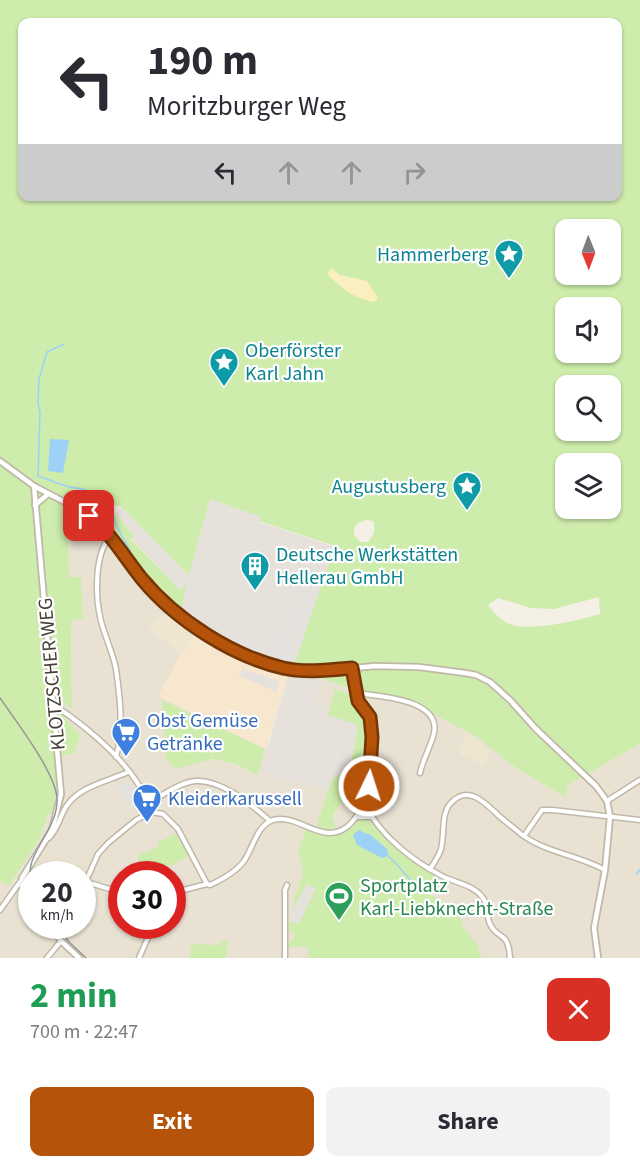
<!DOCTYPE html>
<meta charset="utf-8">
<style>
body{margin:0;font-family:"Source Sans 3",sans-serif;background:#f2f2f3;color:#2b2b33;height:100vh;display:flex;flex-direction:column;font-size:22px;white-space:nowrap}
*{box-sizing:border-box;margin:0}
p{font-size:20px;color:#7c7c81}
.icon{flex:none;width:33px;height:33px;fill:none;stroke:currentColor;stroke-width:2;stroke-linecap:round;stroke-linejoin:round}
.map{position:relative;height:958px;overflow:hidden}
.side{display:flex;flex-direction:column;background:#fff;flex:1}
.side>*{flex:none}
.top-card{position:absolute;left:18px;top:18px;width:604px;height:183px;border-radius:12px;box-shadow:0 2px 4px #0004;background:#fff;color:#2b2b33;overflow:hidden}
.needle{width:39px;rotate:179deg}
.fabs{position:absolute;left:555px;top:219px;display:grid;gap:12px}
.fabs a{display:grid;place-items:center;width:66px;height:66px;border-radius:12px;background:#fff;box-shadow:0 2px 4px #0004;font-size:30px}
.speed{position:absolute;left:18px;top:861px;display:flex;gap:12px;font-size:30px;font-weight:700;text-align:center}
.speed>*{display:grid;place-content:center;width:78px;height:78px;border-radius:50%;background:#fff;box-shadow:0 2px 4px #0004;line-height:1}
.speed small{font-size:15px;font-weight:400}
.speed .limit{border:9px solid #d22;background:#fff;color:#111}
.pin{position:absolute;display:grid;place-items:center;width:51px;height:51px;color:#fff;margin:-26px;border-radius:12px;box-shadow:0 3px 9px #0006}
.me{position:absolute;width:66px;margin:-33px;rotate:4deg;stroke-linejoin:round;filter:drop-shadow(0 0 4px #0008)}
.turn{display:flex;align-items:center;gap:21px;height:126px;padding:0 30px;font-size:27px}
.turn .icon{width:78px;height:78px;stroke-width:2.5}
.turn b{display:block;font-size:42px;line-height:51px}
.lanes{display:flex;align-items:center;height:57px;padding:0 30px;background:#0003;justify-content:center;gap:30px;direction:ltr}
.lanes .off{opacity:.35}
.round{display:grid;place-items:center;flex:none;width:63px;height:63px;border-radius:12px;background:#f2f2f3}
.head{display:flex;align-items:center;justify-content:space-between;height:102px;padding:0 30px}
h1{font-size:36px;font-weight:700;line-height:45px;color:#1e9e55}
.action{display:flex;gap:12px;margin-top:auto;padding:12px 30px}
.action a{flex:1;height:69px;border-radius:12px;background:#b45309;color:#fff;font-size:24px;font-weight:700;line-height:69px;text-align:center}
.action a+a{background:#f2f2f3;color:#2b2b33}
.map>svg:first-child{display:block}
.residential{fill:#e9e2d3;fill-rule:evenodd}
.commercial{fill:#f8e7cf}
.industrial{fill:#e6e1db}
.education{fill:#eee6cf}
.green{fill:#ceecab;fill-rule:evenodd}
.sand{fill:#fbefbf}
.parking{fill:#e5e2de}
.water{fill:#9ed1f6}
.lines{fill:none;stroke-linecap:round;stroke-linejoin:round}
.stream{stroke:#9ed1f6;stroke-width:1.5}
.minor-casing{stroke:#c0b8a8;stroke-width:7}
.tertiary-casing{stroke:#c0b8a8;stroke-width:8}
.minor{stroke:#fff;stroke-width:4}
.tertiary{stroke:#fff;stroke-width:4.5}
.tram{stroke:#969696;stroke-width:1.5}
.route-casing{stroke:#753606;stroke-width:15}
.route{stroke:#b45309;stroke-width:10}
.labels{text-anchor:middle;stroke-width:4.5;stroke-linejoin:round;paint-order:stroke}
.culture-label{font-size:20px;fill:#0d838f;stroke:#fff;text-anchor:end}
.street-label{font-size:20px;fill:#474035;stroke:#fff}
.shop-label{font-size:20px;fill:#366cbe;stroke:#fff;text-anchor:start}
.leisure-label{font-size:20px;fill:#27864d;stroke:#fff;text-anchor:start}
</style>
<div class="map">
<svg width="640" height="958" viewBox="0 0 640 958">
<rect width="100%" height="100%" fill="#f4f0e6"/>
<path class="residential" d="M88 512 102 524 134 558 139 565 136 567 286 666 289 673 269 737 261 773 272 777 328 789V715L315 704 292 672 293 668 357 691 405 699 480 738 513 766 563 797 568 785 640 744V958H482L477 945 464 929 457 910 429 894 436 876 405 856 368 819 357 820 348 830 335 836H328L314 833 377 958H0V881L9 885 40 838 48 814 53 816 52 695H55L72 708 71 620 83 619 81 577H69L68 526 89 522 86 516ZM336 689 350 694 355 704 365 714 352 788 332 818 337 829 317 828 332 779 349 768 358 725 329 715ZM265 749 258 774 236 764 212 759ZM32 874H82V926H32ZM122 874H172V926H122Z"/>
<path class="commercial" d="M197 633 239 658 289 673 265 749 158 696 181 653Z"/>
<path class="industrial" d="M210 499 261 517 260 522 335 547 293 671 321 682 315 704 330 708 329 715 358 725 349 768 332 779 329 789 272 777 260 773 289 673 287 667 238 651 180 613 186 586 181 591 131 538 134 535 115 514 122 507 189 576Z"/>
<g class="education">
<path d="M169 611 197 633 181 653 148 628Z"/>
<path d="M467 733 491 751 484 765 459 754Z"/>
</g>
<g class="green">
<path d="M0 0H640V744L568 785 564 797 513 766 479 738 405 699 357 691 293 668 335 546 259 521 261 517 210 499 189 576 122 507 106 503 88 512 86 516 90 522 68 527 69 577H81L83 619 71 620 72 709 55 695H52L58 796 54 797V816L48 814 40 838 9 886 0 881ZM22 22H618V196H22ZM566 230H610V274H566ZM566 308H610V352H566ZM566 386H610V430H566ZM566 464H610V508H566ZM366 520 373 521C376 531 374 535 368 542H360L354 535V528L358 523ZM599 597 600 614C580 620 523 634 505 622 499 618 493 611 488 605L498 598 531 608 554 609Z"/>
<path d="M99 512 102 513 106 519 110 517 109 512H113L134 535 131 539 180 590 187 585 180 613C163 601 148 584 135 567L138 564 134 559 130 560 96 518V513Z"/>
<path d="M335 689 350 694C354 702 362 709 366 717 373 733 367 769 366 787L352 788 332 817 337 829 328 831 316 828 332 779 350 768 358 725 328 715Z"/>
<path d="M162 700 265 749 258 775 236 764 212 759 175 769 165 756Z"/>
<path d="M55 707 80 735 74 754 59 755Z"/>
<path d="M369 819 405 856 436 876 429 894 457 910 464 928 477 945 482 958H308L307 946 285 948 296 935 288 930 295 896 303 875 300 856 298 852 306 829C328 839 340 839 357 820Z"/>
<path d="M176 833 189 856 172 865 159 866 158 872 162 874H145L137 856 159 846 157 843Z"/>
<path d="M227 940V958H188L192 949 189 944 220 945 222 941Z"/>
</g>
<path class="sand" d="M331 268 340 275 367 281 378 298 374 302C352 297 344 290 327 274Z"/>
<g class="parking">
<path d="M315 564 326 570 293 668 263 651Z"/>
<path d="M242 669 279 681 277 692 239 676Z"/>
<path d="M124 782 126 784 130 782 142 802 131 809 116 786Z"/>
<path d="M307 884 316 888 299 924 290 921 292 911Z"/>
</g>
<g class="water">
<path d="M50 439 69 440 63 473 48 471Z"/>
<path d="M359 830 367 834 368 833 387 849 388 856 382 858 357 845 353 835Z"/>
</g>
<g class="lines">
<g class="stream">
<path d="M64 344 47 352 39 379 38 403 40 412 38 476 69 487 83 489 111 501 113 505"/>
<path d="M112 511C115 532 131 544 132 559"/>
<path d="M388 856C405 870 405 881 427 890"/>
<path d="M637 874 640 869"/>
</g>
<g class="minor-casing">
<g id="minor">
<path d="M110 536C94 556 95 597 101 621 105 637 113 653 116 669 120 697 124 730 116 757"/>
<path d="M352 668 358 701 370 717 372 737 368 796 365 804C379 835 413 861 442 876 456 883 474 885 483 898 489 906 486 916 490 924 498 941 508 929 510 958"/>
<path d="M356 693C378 696 441 699 434 733 431 746 423 759 420 773"/>
<path d="M54 705C90 729 139 769 151 812"/>
<path d="M607 801 640 780"/>
<path d="M149 804C162 795 179 783 195 781 221 779 252 805 270 821"/>
<path d="M356 817H371"/>
<path d="M524 836 542 810H553L640 820"/>
<path d="M49 838C60 826 60 814 68 804 81 786 109 781 128 772"/>
<path d="M430 869C434 863 439 856 441 849 445 834 440 811 453 801 470 785 487 805 499 816 506 822 514 828 521 834 546 853 578 855 605 870"/>
<path d="M87 882 122 893"/>
<path d="M82 890 98 854 108 843 136 820 151 812 163 814 178 829 207 884"/>
<path d="M172 893 207 884 210 885C223 879 236 872 244 861 253 848 257 825 273 820 299 813 323 847 348 826 355 820 360 811 365 804"/>
<path d="M0 910 20 882"/>
<path d="M47 958 61 941"/>
<path d="M139 958 153 926"/>
<path d="M285 958V890L287 885"/>
</g>
</g>
<g class="tertiary-casing">
<g id="tertiary">
<path d="M0 461 34 486 80 510 94 519 110 536 143 580 165 603 237 653 287 669 332 670 375 666 419 667 465 673 476 675 490 682 510 700 536 729 596 786 607 801 610 817 605 870 594 928 598 958"/>
<path d="M35 505 47 495"/>
<path d="M32 895 21 885 22 878 52 830 61 794 34 486"/>
<path d="M51 926 61 941 79 958"/>
</g>
</g>
<use href="#minor" class="minor"/>
<use href="#tertiary" class="tertiary"/>
<g class="tram">
<path d="M0 698C16 721 55 772 57 798 59 832 20 854 32 888"/>
<path d="M57 926 69 942 86 958"/>
</g>
</g>
<g class="lines">
<g class="route-casing">
<path id="route" d="M89 516C111 533 125 558 142 579 176 620 232 656 283 668 305 673 330 670 352 668L358 701 370 717 372 737 369 786"/>
</g>
<use href="#route" class="route"/>
</g>
<defs>
<g id="sight-pin" transform="scale(1.5)"><path d="M0 17L-7.5 6A9.5 9.5 0 1 1 7.5 6Z" fill="#0f9aa8" stroke="#fff"/><path d="M0-6L1.8-2.2L6-1.7L2.9 1.2L3.7 5.4L0 3.3L-3.7 5.4L-2.9 1.2L-6-1.7L-1.8-2.2Z" fill="#fff"/></g>
<g id="building-pin" transform="scale(1.5)"><path d="M0 17L-7.5 6A9.5 9.5 0 1 1 7.5 6Z" fill="#0f9aa8" stroke="#fff"/><path d="M-4-6H4V6H1V3H-1V6H-4ZM-2.5-4.3h1.7v1.8h-1.7ZM.8-4.3h1.7v1.8H.8ZM-2.5-1h1.7V.8h-1.7ZM.8-1h1.7V.8H.8Z" fill="#fff"/></g>
<g id="supermarket-pin" transform="scale(1.5)"><path d="M0 17L-7.5 6A9.5 9.5 0 1 1 7.5 6Z" fill="#3f7fe0" stroke="#fff"/><path d="M-6-5.5h2.5l.6 2H6L4.5 2H-2.5L-4.4-4H-6ZM-1.5 3.2a1.3 1.3 0 1 0 .1 0ZM3 3.2a1.3 1.3 0 1 0 .1 0Z" fill="#fff"/></g>
<g id="stadium-pin" transform="scale(1.5)"><path d="M0 17L-7.5 6A9.5 9.5 0 1 1 7.5 6Z" fill="#2e9e5b" stroke="#fff"/><path d="M0-5a6.5 5 0 1 0 0 10a6.5 5 0 1 0 0-10ZM-3.5-1.8h7v3.6h-7Z" fill="#fff"/></g>
</defs>
<g fill-rule="evenodd">
<use href="#sight-pin" x="509" y="254"/>
<use href="#sight-pin" x="224" y="362"/>
<use href="#sight-pin" x="467" y="486"/>
<use href="#building-pin" x="255" y="566"/>
<use href="#supermarket-pin" x="126" y="732"/>
<use href="#supermarket-pin" x="147" y="798"/>
<use href="#stadium-pin" x="339" y="896"/>
</g>
<g class="labels">
<g class="culture-label">
<text x="488" y="261">Hammerberg</text>
<text x="245" y="357" text-anchor="start">Oberförster<tspan x="245" dy="23">Karl Jahn</tspan></text>
<text x="446" y="493">Augustusberg</text>
<text x="276" y="561" text-anchor="start">Deutsche Werkstätten<tspan x="276" dy="23">Hellerau GmbH</tspan></text>
</g>
<g class="street-label">
<text transform="translate(51 674) rotate(-95)" y="7">KLOTZSCHER WEG</text>
</g>
<g class="shop-label">
<text x="147" y="727">Obst Gemüse<tspan x="147" dy="23">Getränke</tspan></text>
<text x="168" y="805">Kleiderkarussell</text>
</g>
<g class="leisure-label">
<text x="360" y="892">Sportplatz<tspan x="360" dy="23">Karl-Liebknecht-Straße</tspan></text>
</g>
</g>
</svg>
<div class="fabs">
<a><svg class="needle" viewBox="-14 -14 28 28"><path d="M0-13l5 13h-10z" fill="#e53935"/><path d="M0 13l5-13h-10z" fill="#7c7c81"/></svg></a>
<a><svg class="icon" aria-label="sound" viewBox="0 0 24 24"><path d="M4 9h4l5-4v14l-5-4H4zM17 9q2 3 0 6"/></svg></a>
<a><svg class="icon" aria-label="search" viewBox="0 0 24 24"><circle cx="10" cy="10" r="6"/><path d="M15 15l6 6"/></svg></a>
<a><svg class="icon" aria-label="layers" viewBox="0 0 24 24"><path d="M12 4l9 5-9 5-9-5zM3 14l9 5 9-5"/></svg></a>
</div>
<div class="speed"><div>20<small>km/h</small></div><div class="limit">30</div></div>
<div class="pin" style="left:89px;top:516px;background:#d93025"><svg class="icon" aria-label="arrive" viewBox="0 0 24 24"><path d="M6 21V4h12l-3 4 3 4H6"/></svg></div>
<svg class="me" style="left:369px;top:786px" viewBox="-20 -20 40 40"><circle r="17" fill="#b45309" stroke="#fff" stroke-width="3"/><path d="M0-11L8 9 0 5-8 9z" fill="#fff"/></svg>
<div class="top-card">
<div class="turn"><svg class="icon" aria-label="left" viewBox="0 0 24 24"><path d="M17 20v-9H6M10 6l-5 5 5 5"/></svg><div><b>190 m</b>Moritzburger Weg</div></div>
<div class="lanes"><svg class="icon" aria-label="left" viewBox="0 0 24 24"><path d="M17 20v-9H6M10 6l-5 5 5 5"/></svg><svg class="icon off" aria-label="ahead" viewBox="0 0 24 24"><path d="M12 20V5M6 11l6-6 6 6"/></svg><svg class="icon off" aria-label="ahead" viewBox="0 0 24 24"><path d="M12 20V5M6 11l6-6 6 6"/></svg><svg class="icon off" aria-label="right" viewBox="0 0 24 24"><path d="M7 20v-9h11M14 6l5 5-5 5"/></svg></div>
</div>
</div>
<section class="side">
<div class="head"><div><h1>2 min</h1><p>700 m · 22:47</p></div><a class="round" style="background:#d93025;color:#fff"><svg class="icon" aria-label="close" viewBox="0 0 24 24"><path d="M6 6l12 12M18 6L6 18"/></svg></a></div>
<div class="action"><a>Exit</a><a>Share</a></div>
</section>
